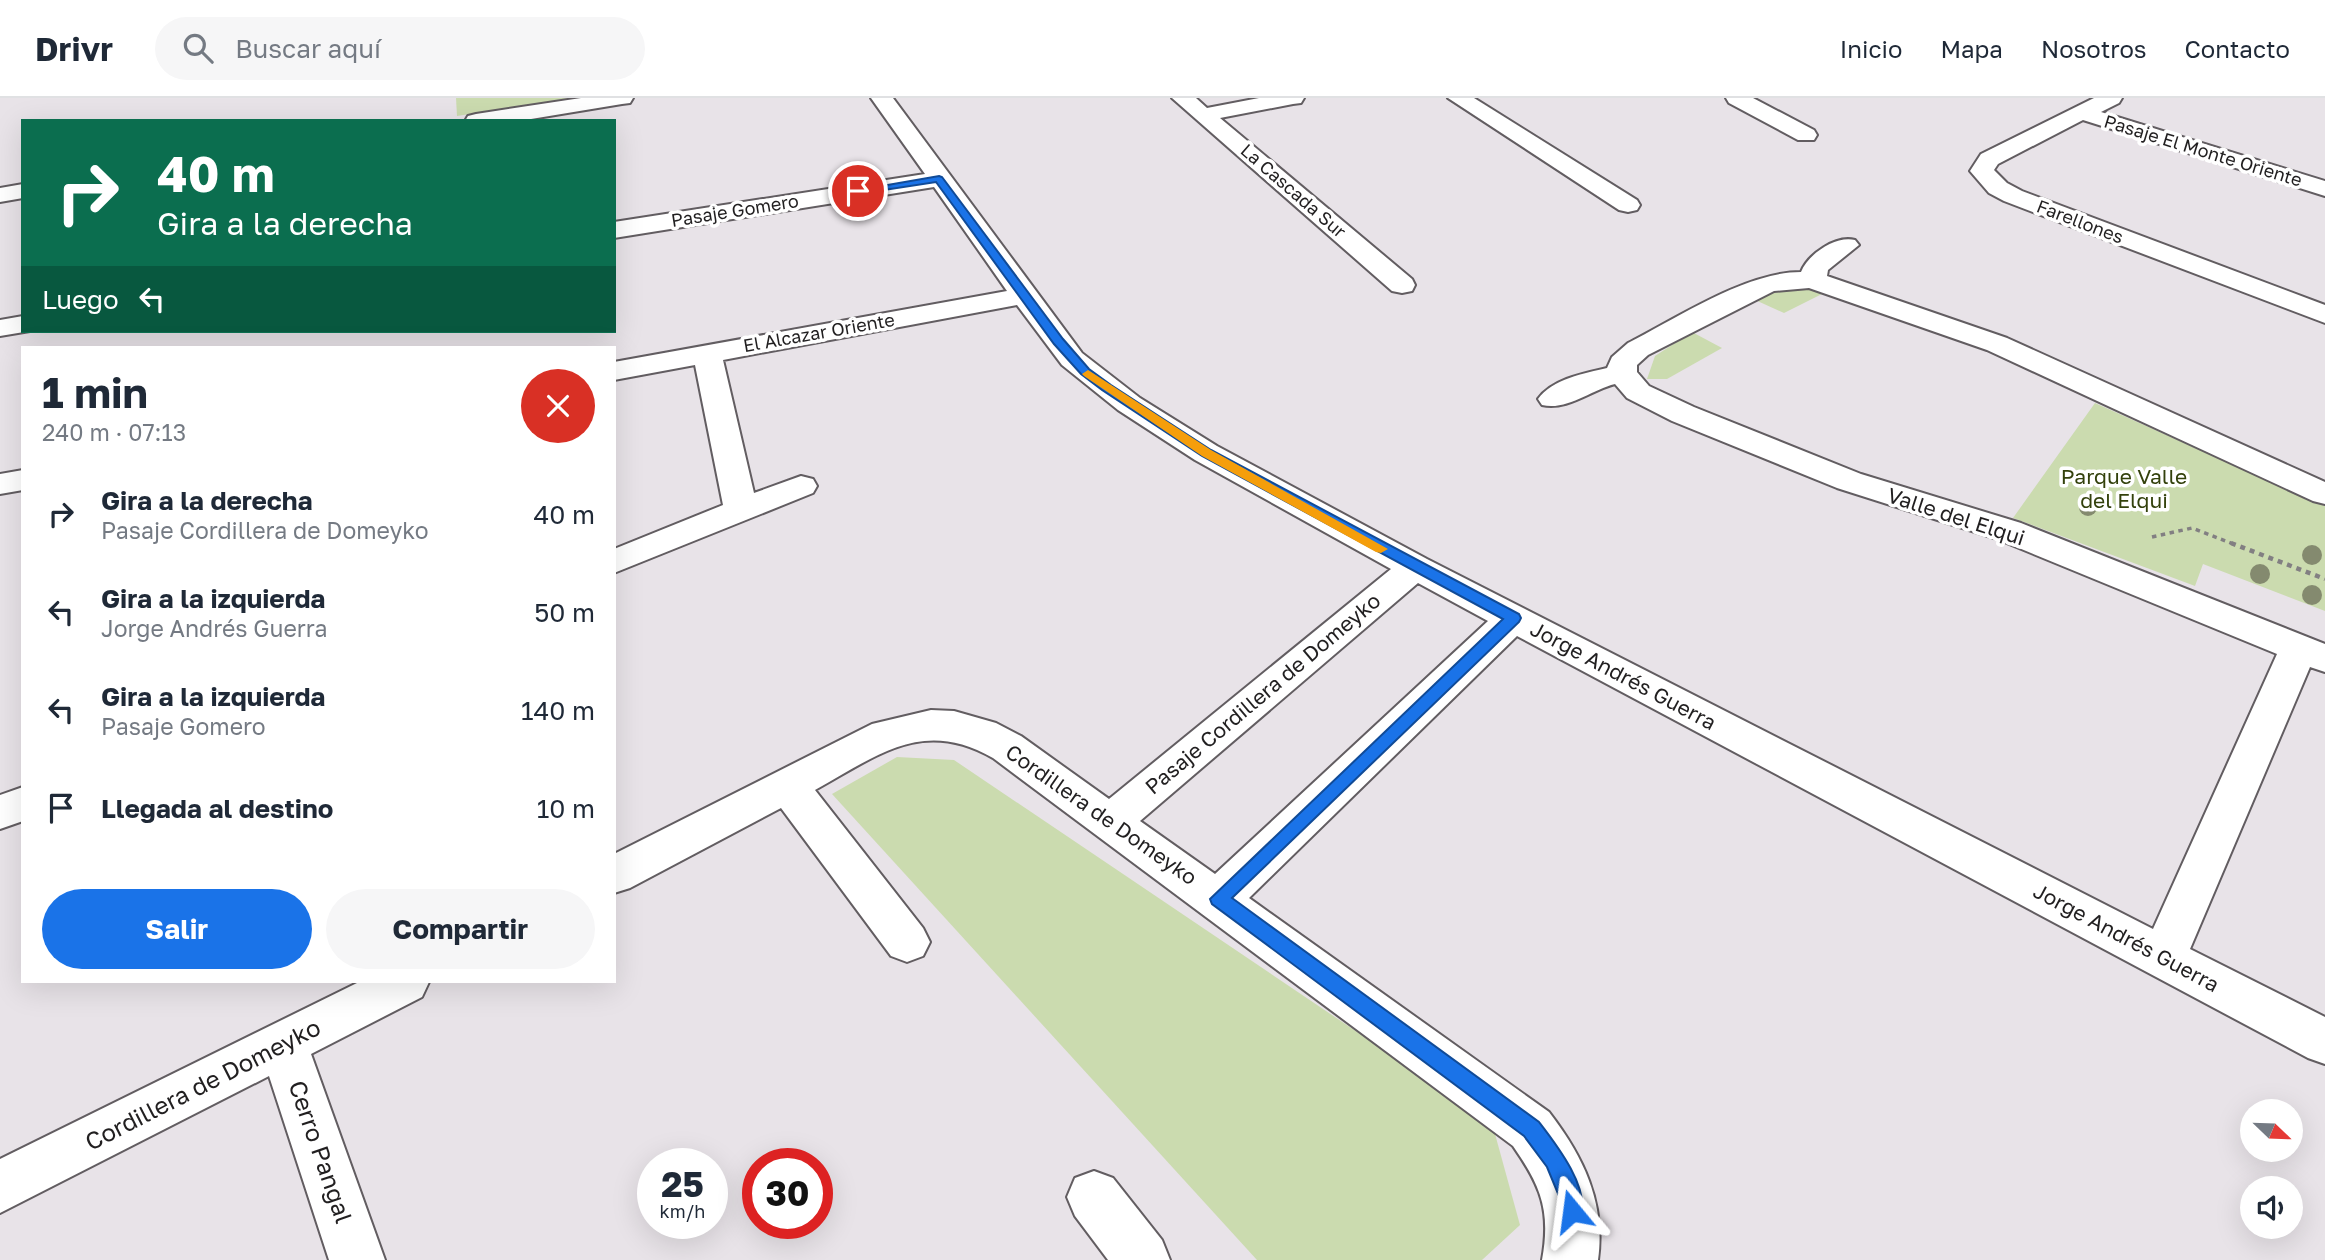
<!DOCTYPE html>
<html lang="es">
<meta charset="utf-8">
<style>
body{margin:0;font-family:"Golos Text",sans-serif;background:#f6f6f7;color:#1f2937;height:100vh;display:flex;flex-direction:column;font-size:26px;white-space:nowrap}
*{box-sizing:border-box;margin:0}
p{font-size:23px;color:#747a83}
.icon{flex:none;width:38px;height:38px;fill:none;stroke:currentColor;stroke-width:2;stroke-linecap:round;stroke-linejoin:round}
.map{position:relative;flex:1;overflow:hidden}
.side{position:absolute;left:21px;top:248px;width:595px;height:637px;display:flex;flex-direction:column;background:#fff;border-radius:0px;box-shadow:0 7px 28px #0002}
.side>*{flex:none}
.hud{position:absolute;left:21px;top:21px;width:595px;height:214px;border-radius:0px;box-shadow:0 7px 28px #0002;background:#0b6e4f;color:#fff;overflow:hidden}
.needle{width:46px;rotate:113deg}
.fabs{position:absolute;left:2240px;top:1001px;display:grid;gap:14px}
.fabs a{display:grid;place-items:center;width:63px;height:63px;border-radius:50%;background:#fff;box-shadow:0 7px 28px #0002;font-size:35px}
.speed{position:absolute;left:637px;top:1050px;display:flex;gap:14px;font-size:35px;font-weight:700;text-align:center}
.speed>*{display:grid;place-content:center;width:91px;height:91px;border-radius:50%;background:#fff;box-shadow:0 7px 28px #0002;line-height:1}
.speed small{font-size:18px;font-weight:400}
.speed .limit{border:10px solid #d22;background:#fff;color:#111}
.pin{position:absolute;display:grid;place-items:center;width:60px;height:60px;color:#fff;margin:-30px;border:4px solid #fff;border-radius:50%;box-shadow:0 2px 7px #0007}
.me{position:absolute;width:77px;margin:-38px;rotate:344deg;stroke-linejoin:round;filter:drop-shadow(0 0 5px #0008)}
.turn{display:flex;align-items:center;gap:24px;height:147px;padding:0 21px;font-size:32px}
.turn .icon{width:91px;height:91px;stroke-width:2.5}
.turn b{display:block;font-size:49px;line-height:60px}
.then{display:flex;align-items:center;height:66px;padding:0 21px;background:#0003;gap:14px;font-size:26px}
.round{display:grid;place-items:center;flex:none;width:74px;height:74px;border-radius:37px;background:#f6f6f7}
.summary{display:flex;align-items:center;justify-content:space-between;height:119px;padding:0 21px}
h1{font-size:42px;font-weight:700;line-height:52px}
.action{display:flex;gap:14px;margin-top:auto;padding:14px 21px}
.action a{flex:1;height:80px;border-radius:42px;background:#1a73e8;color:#fff;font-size:28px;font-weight:700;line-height:80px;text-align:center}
.action a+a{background:#f6f6f7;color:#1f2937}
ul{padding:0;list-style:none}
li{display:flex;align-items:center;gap:21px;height:98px;padding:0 21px}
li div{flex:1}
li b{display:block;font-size:26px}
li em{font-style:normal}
header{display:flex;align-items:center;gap:42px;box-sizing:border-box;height:98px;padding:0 35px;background:#fff;border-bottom:2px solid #e0e1e3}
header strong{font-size:33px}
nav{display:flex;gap:38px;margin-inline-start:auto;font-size:24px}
.search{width:490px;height:63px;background:#f6f6f7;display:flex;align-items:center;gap:18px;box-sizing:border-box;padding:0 24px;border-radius:38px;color:#747a83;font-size:26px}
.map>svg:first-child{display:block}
.green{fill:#cbdbaf}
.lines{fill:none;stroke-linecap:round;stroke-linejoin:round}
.minor-casing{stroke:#625d61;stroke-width:4}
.tertiary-casing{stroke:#625d61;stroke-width:4}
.path-far1{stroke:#827f82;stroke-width:3.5;stroke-dasharray:4.5 4.5;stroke-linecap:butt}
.path{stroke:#827f82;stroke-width:4.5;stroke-dasharray:5 5;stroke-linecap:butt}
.minor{fill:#fff;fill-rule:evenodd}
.tertiary{fill:#fff;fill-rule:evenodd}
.tree{fill:#848a6f}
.route{fill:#1a73e8;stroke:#114b97;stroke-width:2}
.slow{fill:#f59e0b}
.labels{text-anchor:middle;stroke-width:7;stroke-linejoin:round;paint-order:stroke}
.far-street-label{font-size:18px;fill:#211f20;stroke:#fff}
.park-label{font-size:21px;fill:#33410c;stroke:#fff}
.street-label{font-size:21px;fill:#211f20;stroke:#fff}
.near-street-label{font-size:24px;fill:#211f20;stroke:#fff}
</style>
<header>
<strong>Drivr</strong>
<div class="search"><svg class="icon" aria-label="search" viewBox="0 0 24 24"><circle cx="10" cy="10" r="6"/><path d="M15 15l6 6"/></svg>Buscar aquí</div>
<nav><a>Inicio</a><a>Mapa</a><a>Nosotros</a><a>Contacto</a></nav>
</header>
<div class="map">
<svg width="2325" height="1162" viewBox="0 0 2325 1162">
<rect width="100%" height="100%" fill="#e8e3e8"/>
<g class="green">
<path d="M456 0H571L457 18Z"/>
<path d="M1801 187 1826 194 1784 215 1753 201Z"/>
<path d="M1692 234 1722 250 1667 281H1647L1655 258Z"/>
<path d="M2095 305 2325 408V513L2203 466 2195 488 2013 420Z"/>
<path d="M897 659 954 662 1492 1025 1520 1127 1482 1162H1257L832 696Z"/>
</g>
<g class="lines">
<g class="minor-casing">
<g id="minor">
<path d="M871 0H893L1082 255 1140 300 1217 348 1427 461 2153 831 2277 556 1997 441 1837 390 1672 323 1627 300 1615 286C1591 292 1567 313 1542 307L1538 301C1552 281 1585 275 1607 270L1612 259 1628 245C1677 220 1746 174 1801 174 1808 156 1836 137 1855 142L1859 147 1828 172 1827 178 2007 240 2325 384V406L2313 403 1987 252 1809 190 1774 193 1648 257 1637 267V274L1649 288 1694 309 1861 376 2021 425 2325 546V574L2310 569 2190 851 2325 919V966L2308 960 1517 538 1249 800 1549 1014C1583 1058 1606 1105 1598 1162H1542C1551 1113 1541 1088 1513 1048L993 660C922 619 877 658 815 692L923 830 930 844 923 858 907 864 891 858 781 710 630 790 614 795V756L872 626 931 612 954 613 996 625 1021 638 1109 701 1391 471 1195 362 1118 312 1062 267 1017 207 723 262 754 395 801 378 813 381 817 388 813 395 614 475V451L723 407 695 267 614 282V264L1007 193 934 89 614 140V124L925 76ZM1418 485 1488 523 1215 776 1140 723Z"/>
<path d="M1172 0H1196L1207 10 1259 0H1304L1301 5 1293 6 1220 20 1412 181 1415 187 1412 193 1402 195 1392 193Z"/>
<path d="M1448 0H1474L1637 102 1640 107 1637 112 1628 114 1619 112Z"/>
<path d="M1726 0H1753L1814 32 1817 37 1814 42H1798L1729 5Z"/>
<path d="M2094 0H2122L2119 5 2101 14 2325 83V98L2083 22 1998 66 1994 72 2007 85 2022 93 2325 207V225L2004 103 1989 95 1970 73 1981 56Z"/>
<path d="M23 218V233H30L0 238V222Z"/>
<path d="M23 372V392L0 396V376Z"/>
<path d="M23 689V723L0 731V697Z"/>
<path d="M359 884H429L422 899 311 956 385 1162H329L269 978 0 1115V1061Z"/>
<path d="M1094 1073 1113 1080 1162 1142 1170 1162H1108L1075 1118 1067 1099 1075 1080Z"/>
</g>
</g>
<g class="tertiary-casing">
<g id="tertiary">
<path d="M581 0H633L630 5 622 6 519 23H465L468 18 476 16Z"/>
<path d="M23 86V100L0 104V90Z"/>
</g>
</g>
<path class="path-far1" d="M2152 439 2192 430 2236 447"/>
<path class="path" d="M2231 445 2325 481"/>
<use href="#minor" class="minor"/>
<use href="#tertiary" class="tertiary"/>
</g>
<g class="tree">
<circle cx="2088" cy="409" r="9"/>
<circle cx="2312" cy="457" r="10"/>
<circle cx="2260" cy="476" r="10"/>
<circle cx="2312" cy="497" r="10"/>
</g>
<path class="route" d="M939 78 942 79 1063 241 1089 271 1111 287 1211 352 1519 516 1521 520 1519 524 1232 800 1539 1024C1556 1046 1592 1092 1580 1121L1572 1124 1564 1121 1559 1098 1547 1069 1524 1038 1212 806 1210 801 1503 521 1202 358 1102 292 1081 276 1054 246 936 84 858 96 853 93Z"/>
<path class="slow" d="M1088 272 1211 352 1388 451 1381 455 1376 454 1202 358 1084 278 1082 276Z"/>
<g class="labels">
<g class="far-street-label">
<text transform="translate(2203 53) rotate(17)" y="6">Pasaje El Monte Oriente</text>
<text transform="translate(1293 93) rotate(41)" y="6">La Cascada Sur</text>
<text transform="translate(735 113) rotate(-9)" y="6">Pasaje Gomero</text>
<text transform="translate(2080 124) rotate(21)" y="6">Farellones</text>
<text transform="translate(819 235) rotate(-10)" y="6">El Alcazar Oriente</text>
</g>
<g class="park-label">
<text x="2124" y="386">Parque Valle<tspan x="2124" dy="24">del Elqui</tspan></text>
</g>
<g class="street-label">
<text transform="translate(1956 419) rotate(18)" y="7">Valle del Elqui</text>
<text transform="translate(1623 578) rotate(28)" y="7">Jorge Andrés Guerra</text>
<text transform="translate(1263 596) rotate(-40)" y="7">Pasaje Cordillera de Domeyko</text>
<text transform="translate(1101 717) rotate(35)" y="7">Cordillera de Domeyko</text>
<text transform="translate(2126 840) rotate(28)" y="7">Jorge Andrés Guerra</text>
</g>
<g class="near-street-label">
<text transform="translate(203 987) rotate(-27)" y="8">Cordillera de Domeyko</text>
<text transform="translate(320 1054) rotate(71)" y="8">Cerro Pangal</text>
</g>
</g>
</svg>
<div class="fabs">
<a><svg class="needle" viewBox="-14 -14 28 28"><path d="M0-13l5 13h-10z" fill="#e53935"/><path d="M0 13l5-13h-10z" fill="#747a83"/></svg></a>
<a><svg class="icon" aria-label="sound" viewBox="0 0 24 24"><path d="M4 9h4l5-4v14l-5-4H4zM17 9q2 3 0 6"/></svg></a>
</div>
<div class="speed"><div>25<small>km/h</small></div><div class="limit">30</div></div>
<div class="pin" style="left:858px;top:93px;background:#d93025"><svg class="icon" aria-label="arrive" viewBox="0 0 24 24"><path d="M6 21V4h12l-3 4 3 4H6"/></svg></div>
<svg class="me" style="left:1572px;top:1113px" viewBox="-20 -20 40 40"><path d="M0-17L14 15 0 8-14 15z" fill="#1a73e8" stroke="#fff" stroke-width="4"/></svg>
<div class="hud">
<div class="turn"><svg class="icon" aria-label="right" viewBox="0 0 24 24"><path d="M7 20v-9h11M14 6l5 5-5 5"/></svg><div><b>40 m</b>Gira a la derecha</div></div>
<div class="then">Luego<svg class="icon" aria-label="left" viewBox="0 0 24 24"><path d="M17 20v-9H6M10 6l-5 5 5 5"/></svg></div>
</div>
<section class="side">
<div class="summary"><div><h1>1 min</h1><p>240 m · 07:13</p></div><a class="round" style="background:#d93025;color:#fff"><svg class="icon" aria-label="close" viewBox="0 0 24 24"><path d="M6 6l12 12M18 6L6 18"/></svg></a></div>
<ul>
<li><svg class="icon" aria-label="right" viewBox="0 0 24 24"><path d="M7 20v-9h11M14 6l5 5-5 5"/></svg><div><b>Gira a la derecha</b><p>Pasaje Cordillera de Domeyko</p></div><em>40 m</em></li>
<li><svg class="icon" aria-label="left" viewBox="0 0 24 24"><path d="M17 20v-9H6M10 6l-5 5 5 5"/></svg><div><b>Gira a la izquierda</b><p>Jorge Andrés Guerra</p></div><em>50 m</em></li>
<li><svg class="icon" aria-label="left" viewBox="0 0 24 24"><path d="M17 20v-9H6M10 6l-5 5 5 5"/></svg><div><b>Gira a la izquierda</b><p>Pasaje Gomero</p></div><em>140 m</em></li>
<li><svg class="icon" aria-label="arrive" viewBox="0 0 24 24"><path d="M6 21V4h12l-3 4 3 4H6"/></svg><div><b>Llegada al destino</b></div><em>10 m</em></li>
</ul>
<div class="action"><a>Salir</a><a>Compartir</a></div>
</section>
</div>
